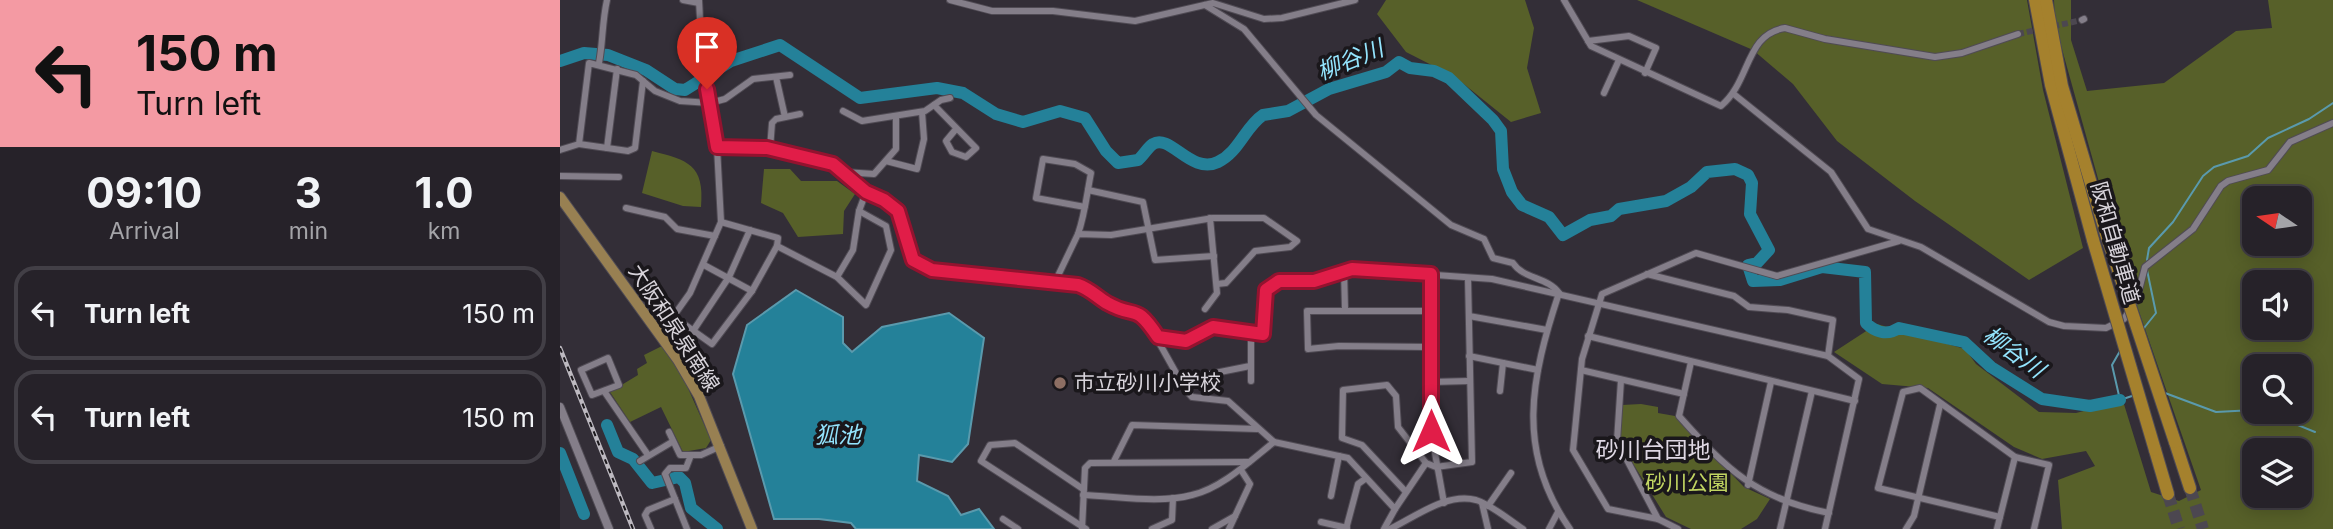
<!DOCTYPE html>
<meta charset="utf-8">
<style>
body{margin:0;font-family:Inter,"Noto Sans JP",sans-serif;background:#2e2a31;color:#f1f3f6;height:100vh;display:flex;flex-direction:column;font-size:26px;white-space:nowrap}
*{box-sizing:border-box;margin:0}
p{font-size:23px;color:#a4a4a8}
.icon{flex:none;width:38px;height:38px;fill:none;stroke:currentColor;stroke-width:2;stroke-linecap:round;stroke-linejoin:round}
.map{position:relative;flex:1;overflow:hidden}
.side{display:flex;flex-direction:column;background:#262229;width:560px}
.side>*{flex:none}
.hud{background:#f49aa3;color:#111;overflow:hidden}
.needle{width:46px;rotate:283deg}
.tools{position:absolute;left:1682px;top:186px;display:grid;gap:14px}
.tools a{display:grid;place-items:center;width:70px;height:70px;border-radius:14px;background:#262229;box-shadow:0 4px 18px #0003,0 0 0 2px #423f46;font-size:35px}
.pin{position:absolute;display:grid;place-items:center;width:60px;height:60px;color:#fff;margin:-72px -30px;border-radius:50% 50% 50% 0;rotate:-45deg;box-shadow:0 0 7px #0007}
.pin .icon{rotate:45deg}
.me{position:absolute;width:77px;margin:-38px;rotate:0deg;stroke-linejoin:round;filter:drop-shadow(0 0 5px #0008)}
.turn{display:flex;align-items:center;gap:24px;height:147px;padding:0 21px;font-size:32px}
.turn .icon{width:91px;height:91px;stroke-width:2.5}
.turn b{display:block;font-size:49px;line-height:60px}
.eta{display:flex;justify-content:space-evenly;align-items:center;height:119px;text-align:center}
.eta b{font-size:42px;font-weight:700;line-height:49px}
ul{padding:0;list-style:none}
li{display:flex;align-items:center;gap:21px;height:94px;margin:0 14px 10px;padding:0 7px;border:4px solid #423f46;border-radius:21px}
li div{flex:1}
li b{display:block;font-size:26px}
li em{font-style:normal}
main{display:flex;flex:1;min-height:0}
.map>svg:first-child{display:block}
.green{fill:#576029;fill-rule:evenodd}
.water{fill:#248199;stroke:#5a9aad;stroke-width:2}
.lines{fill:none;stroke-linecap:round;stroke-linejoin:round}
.stream{stroke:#5a9aad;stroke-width:2}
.river{stroke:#248199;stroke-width:12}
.minor-tunnel{stroke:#4c4750;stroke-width:6;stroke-dasharray:6 3;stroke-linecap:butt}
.motorway-tunnel{stroke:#4c4750;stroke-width:12;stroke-dasharray:12 6;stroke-linecap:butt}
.minor-casing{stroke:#504b54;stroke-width:8}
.tertiary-casing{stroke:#504b54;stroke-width:10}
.primary-casing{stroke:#504b54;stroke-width:12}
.motorway-casing{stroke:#504b54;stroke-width:14}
.minor{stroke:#847e89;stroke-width:6}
.tertiary{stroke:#847e89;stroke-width:8}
.primary{stroke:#988052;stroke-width:10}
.motorway{stroke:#a5812d;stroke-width:12}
.rail-casing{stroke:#bdb9c0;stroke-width:4.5}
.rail{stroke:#1a171b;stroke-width:2;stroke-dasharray:5;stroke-linecap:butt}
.motorway-bridge-casing{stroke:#504b54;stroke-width:14;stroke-linecap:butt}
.motorway-bridge{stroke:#a5812d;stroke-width:12}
.route-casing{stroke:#92132f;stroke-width:18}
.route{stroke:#e11d48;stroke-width:12}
.education-dot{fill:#8d6e63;stroke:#1a171b;stroke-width:2.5}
.labels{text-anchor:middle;stroke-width:7;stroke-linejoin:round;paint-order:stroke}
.street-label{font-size:21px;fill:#d8d4db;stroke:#1a171b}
.poi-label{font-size:21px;fill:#d8d4db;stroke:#1a171b;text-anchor:start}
.park-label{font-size:21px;fill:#c2d662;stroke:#1a171b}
.water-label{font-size:23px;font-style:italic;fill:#94e5fe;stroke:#1a171b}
.neighbourhood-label{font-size:23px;fill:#dfd8e4;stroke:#1a171b}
</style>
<main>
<section class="side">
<div class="hud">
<div class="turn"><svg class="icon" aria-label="left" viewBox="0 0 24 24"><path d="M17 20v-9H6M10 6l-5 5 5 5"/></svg><div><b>150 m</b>Turn left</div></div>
</div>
<div class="eta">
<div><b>09:10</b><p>Arrival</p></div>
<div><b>3</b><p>min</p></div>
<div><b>1.0</b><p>km</p></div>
</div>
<ul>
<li><svg class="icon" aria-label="left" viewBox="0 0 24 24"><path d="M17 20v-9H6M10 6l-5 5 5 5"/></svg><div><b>Turn left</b></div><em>150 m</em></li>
<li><svg class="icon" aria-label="left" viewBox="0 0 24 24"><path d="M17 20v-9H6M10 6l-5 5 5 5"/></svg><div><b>Turn left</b></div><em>150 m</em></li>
</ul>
</section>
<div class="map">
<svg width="1773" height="529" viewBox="0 0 1773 529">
<rect width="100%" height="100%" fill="#332e37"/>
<g class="green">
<path d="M826 0H965L974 28 967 68 981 113 951 122 895 77 846 52 817 14Z"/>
<path d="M1077 0H1467L1483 90 1523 248 1469 280 1355 201 1277 141 1233 84 1193 50Z"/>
<path d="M1494 0H1511V40L1527 91 1604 83 1676 31 1712 28 1708 0H1773V529H1502L1498 480 1535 466 1526 451 1482 459 1454 447 1368 388 1322 384 1274 352 1317 324 1405 349 1416 364 1479 412 1516 413 1563 401 1591 492 1619 501 1641 490 1559 254 1495 24ZM1694 198H1740V243H1694ZM1694 282H1740V327H1694ZM1694 366H1740V411H1694ZM1694 450H1740V495H1694Z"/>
<path d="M92 151C127 160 145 164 141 207L123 206 82 193Z"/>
<path d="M204 169H230L241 181H277L295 194 284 211 283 234 238 237 223 213 201 203Z"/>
<path d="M102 346 123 377 151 440 146 448 123 452 101 407 70 422 50 392 78 375 77 369 87 363 84 355Z"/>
<path d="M1081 404 1098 407V413L1115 416 1184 487 1210 499 1197 519 1181 529H1131L1106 517 1059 441 1062 405Z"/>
</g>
<path class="water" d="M236 290 283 317V343L292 352 322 327 389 313 424 338 408 444 392 462 359 455 357 481 388 496 401 515 419 509 434 529H296L291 523 259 519H214L173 374 187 325Z"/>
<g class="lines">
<g class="stream">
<path d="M1587 260 1589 248 1613 222 1643 176 1654 167 1688 156 1708 138 1749 119 1773 103"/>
<path d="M1584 328 1596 313 1587 270"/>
<path d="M1560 351 1552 365 1560 400 1572 396"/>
<path d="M1605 393 1656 412 1694 410"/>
<path d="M1703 411 1755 432"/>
</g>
<g class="river">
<path d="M0 61 24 53 48 55 86 70 115 89 125 90 171 61 220 45 300 98 377 88 403 93 436 114 463 122 500 111 525 118 546 151 558 163 578 160C583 156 588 147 593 144 610 133 631 175 658 162 679 152 685 127 703 115L728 111 769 89 826 72 839 62 850 68 874 71 889 78 933 120 941 131 943 169 952 192 962 205 989 217 1003 235 1030 220 1051 216 1059 209 1106 201 1131 187 1147 172 1175 169 1188 175 1192 183 1190 214 1209 250 1197 263 1188 265 1193 281 1220 280 1262 267 1305 272 1306 323C1315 332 1327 336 1339 328L1404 342 1431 367 1482 399 1530 406 1560 400"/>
<path d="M47 425 58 452 73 459 92 483 119 477 125 483 131 508 157 529"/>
<path d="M0 453 24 514"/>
</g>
<path class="minor-tunnel" d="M1458 34 1522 20"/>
<g class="motorway-tunnel">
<path d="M1630 488 1643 529"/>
<path d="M1608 494 1619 529"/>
</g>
<g class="minor-casing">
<g id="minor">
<path d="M123 0 139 3"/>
<path d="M390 0 432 11H493L575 21 653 3 704 19 722 18 795 0"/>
<path d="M1004 0 1031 46 1161 106C1191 81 1185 34 1225 28L1265 39 1375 57 1402 53 1458 34"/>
<path d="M645 5 684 29 756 115 891 225 924 239 933 258 953 263C963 279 988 277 999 293"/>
<path d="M1522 20 1524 19"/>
<path d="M1028 41 1069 36 1096 48 1085 73"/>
<path d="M39 63C43 42 42 22 47 0"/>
<path d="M216 77 225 117"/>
<path d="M1044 93 1059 60"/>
<path d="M1175 95 1271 172 1308 229 1361 247 1489 322 1504 326 1546 328 1564 319 1577 298 1585 267 1633 229 1661 186 1668 181 1708 170 1730 142 1773 123"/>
<path d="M374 105 416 148 406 157 392 152 386 141 396 129"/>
<path d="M283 111 302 121 365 111 381 100 390 98"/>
<path d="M19 144 68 151 75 148 83 81"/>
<path d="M157 147 207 148 273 164 306 192 324 200 338 211 353 260 372 270 518 285 536 292 547 302 583 314 625 389 632 397 668 401 714 442 788 458 835 509 866 463"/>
<path d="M47 148 57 69"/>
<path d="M210 149 212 123 216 119 240 114"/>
<path d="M0 150 19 144 29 63 76 75 95 91 120 101 150 103 165 99 193 79 230 75"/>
<path d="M326 161 357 169 364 139 362 112"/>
<path d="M284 172 314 174 336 149V116"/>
<path d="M0 176 59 177"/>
<path d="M528 190 583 202 595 260 654 256"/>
<path d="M66 208 105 217 117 229 155 236"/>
<path d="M518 234C525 214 527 193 531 173L515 164 483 159 476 198 525 207"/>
<path d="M217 246 277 277 306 305 331 250 326 226 299 211 306 192"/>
<path d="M144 265 192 291"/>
<path d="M784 270 785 309"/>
<path d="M871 274V431L884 503"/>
<path d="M1087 274 1174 296 1189 307 1228 310 1273 320 1268 356"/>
<path d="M277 277 293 250 299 211"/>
<path d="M495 282 518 234 551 235 653 218H704L737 241 730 247 695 251 666 283 657 284"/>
<path d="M999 293C971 378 955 451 1010 529"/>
<path d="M645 309 657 293 650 218"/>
<path d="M909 316 987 330"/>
<path d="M114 317 152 344 192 291 217 246 218 238 161 222"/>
<path d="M133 331 169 277 190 230"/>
<path d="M100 335 130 293 161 222 157 147 142 58 139 0"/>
<path d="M1028 336 1295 401"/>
<path d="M598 337 626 341 653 327 703 334 704 298 709 286 719 281H754L791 269 932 279 1268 356 1299 379 1265 529"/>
<path d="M871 347 779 346 748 349 747 311H871"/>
<path d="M909 356 978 370"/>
<path d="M48 358 59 385 32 395 21 370Z"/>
<path d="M1131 362 1119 416C1166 469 1197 499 1269 513"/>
<path d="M1021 370 1124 394"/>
<path d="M620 380 690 366"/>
<path d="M1061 380 1057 441 1098 519"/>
<path d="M691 381V332"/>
<path d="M871 382 909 381"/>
<path d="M44 391 88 455"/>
<path d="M940 391 943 363"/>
<path d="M109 432 120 455H141L161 446"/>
<path d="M80 461 112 442"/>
<path d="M554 461 572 425 697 429"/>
<path d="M1188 485 1211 382"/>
<path d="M523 489 455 443 430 445 421 461 526 529"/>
<path d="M846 492 802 445 782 438 783 390 827 385 836 396 838 427 866 463 876 467 912 462 908 278"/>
<path d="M523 495C557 496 599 504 632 495 662 488 690 461 714 442"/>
<path d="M771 496 779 456"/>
<path d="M922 503 928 529"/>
<path d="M928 506 951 473"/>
<path d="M1440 517 1318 488 1343 392 1360 388 1455 457 1489 465 1474 529"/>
<path d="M443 519 458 529"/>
<path d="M761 522 787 528"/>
<path d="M91 529 85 515 88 510 115 499"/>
<path d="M127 529 105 474 110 468H126L131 455"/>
<path d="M522 529 525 468 530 463 689 462"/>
<path d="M592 529 612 520 613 498"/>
<path d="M652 529 675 516"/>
<path d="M669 529 690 484 681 470"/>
<path d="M786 529 798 484 805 479"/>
<path d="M824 529 835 509"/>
<path d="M830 529C855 517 887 492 916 500 932 505 949 520 963 529"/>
<path d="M989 529 998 512"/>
<path d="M1118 529 1098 519 1048 509 1013 450 1022 359 1042 294 1136 253 1217 276 1339 241"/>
<path d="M1220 529 1252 391"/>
<path d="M1346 529 1354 516 1380 405"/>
<path d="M1437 529 1455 457"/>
</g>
</g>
<g class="tertiary-casing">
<path id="tertiary" d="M0 407 49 529"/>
</g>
<g class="primary-casing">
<path id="primary" d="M0 197 118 360 139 396 192 529"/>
</g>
<g class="motorway-casing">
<g id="motorway">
<path d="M1475 0 1491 85 1533 240"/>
<path d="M1486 0 1502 86 1546 234"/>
<path d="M1615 442 1630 488"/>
<path d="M1595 450 1608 494"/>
</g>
</g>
<use href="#minor" class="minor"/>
<use href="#tertiary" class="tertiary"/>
<use href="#primary" class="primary"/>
<use href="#motorway" class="motorway"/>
<g class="rail-casing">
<path id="rail" d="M0 348 73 529"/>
</g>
<use href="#rail" class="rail"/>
<g class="motorway-bridge-casing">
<g id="motorway-bridge">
<path d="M1546 234 1615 442"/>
<path d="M1533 240 1595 450"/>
</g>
</g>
<use href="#motorway-bridge" class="motorway-bridge"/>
</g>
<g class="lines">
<g class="route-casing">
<path id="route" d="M147 89 157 147 207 148 273 164 306 192 324 200 338 211 353 260 372 270 518 285C530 289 537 297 547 303 577 320 574 301 598 337L626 341 653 327 703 334 706 290 719 281H754L792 269 871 274V431"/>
</g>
<use href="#route" class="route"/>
</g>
<circle class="education-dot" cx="500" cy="383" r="7"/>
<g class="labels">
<g class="street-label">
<text transform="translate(1555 243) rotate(74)" y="7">阪和自動車道</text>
<text transform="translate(114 328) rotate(57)" y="7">大阪和泉泉南線</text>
</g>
<g class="poi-label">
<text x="514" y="390">市立砂川小学校</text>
</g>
<g class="park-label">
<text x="1127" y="490">砂川公園</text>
</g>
<g class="water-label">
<text transform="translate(790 60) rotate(-22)" y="8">柳谷川</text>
<text transform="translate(1454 352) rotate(36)" y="8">柳谷川</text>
<text x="278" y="443">狐池</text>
</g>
<g class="neighbourhood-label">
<text x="1093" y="458">砂川台団地</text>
</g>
</g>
</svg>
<div class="tools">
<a><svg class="needle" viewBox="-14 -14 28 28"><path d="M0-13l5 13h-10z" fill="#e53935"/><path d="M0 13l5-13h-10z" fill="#a4a4a8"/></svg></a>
<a><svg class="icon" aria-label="sound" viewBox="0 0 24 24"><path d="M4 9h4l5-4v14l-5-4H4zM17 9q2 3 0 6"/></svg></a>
<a><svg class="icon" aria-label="search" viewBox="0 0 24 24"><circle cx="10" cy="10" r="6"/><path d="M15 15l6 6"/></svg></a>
<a><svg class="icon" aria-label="layers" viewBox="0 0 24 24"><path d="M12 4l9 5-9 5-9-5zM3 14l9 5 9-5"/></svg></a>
</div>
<div class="pin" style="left:147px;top:89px;background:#d93025"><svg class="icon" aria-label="arrive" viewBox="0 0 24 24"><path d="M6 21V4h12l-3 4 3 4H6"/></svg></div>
<svg class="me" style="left:871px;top:431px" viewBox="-20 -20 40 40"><path d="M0-17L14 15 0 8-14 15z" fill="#e11d48" stroke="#fff" stroke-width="4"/></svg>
</div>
</main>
